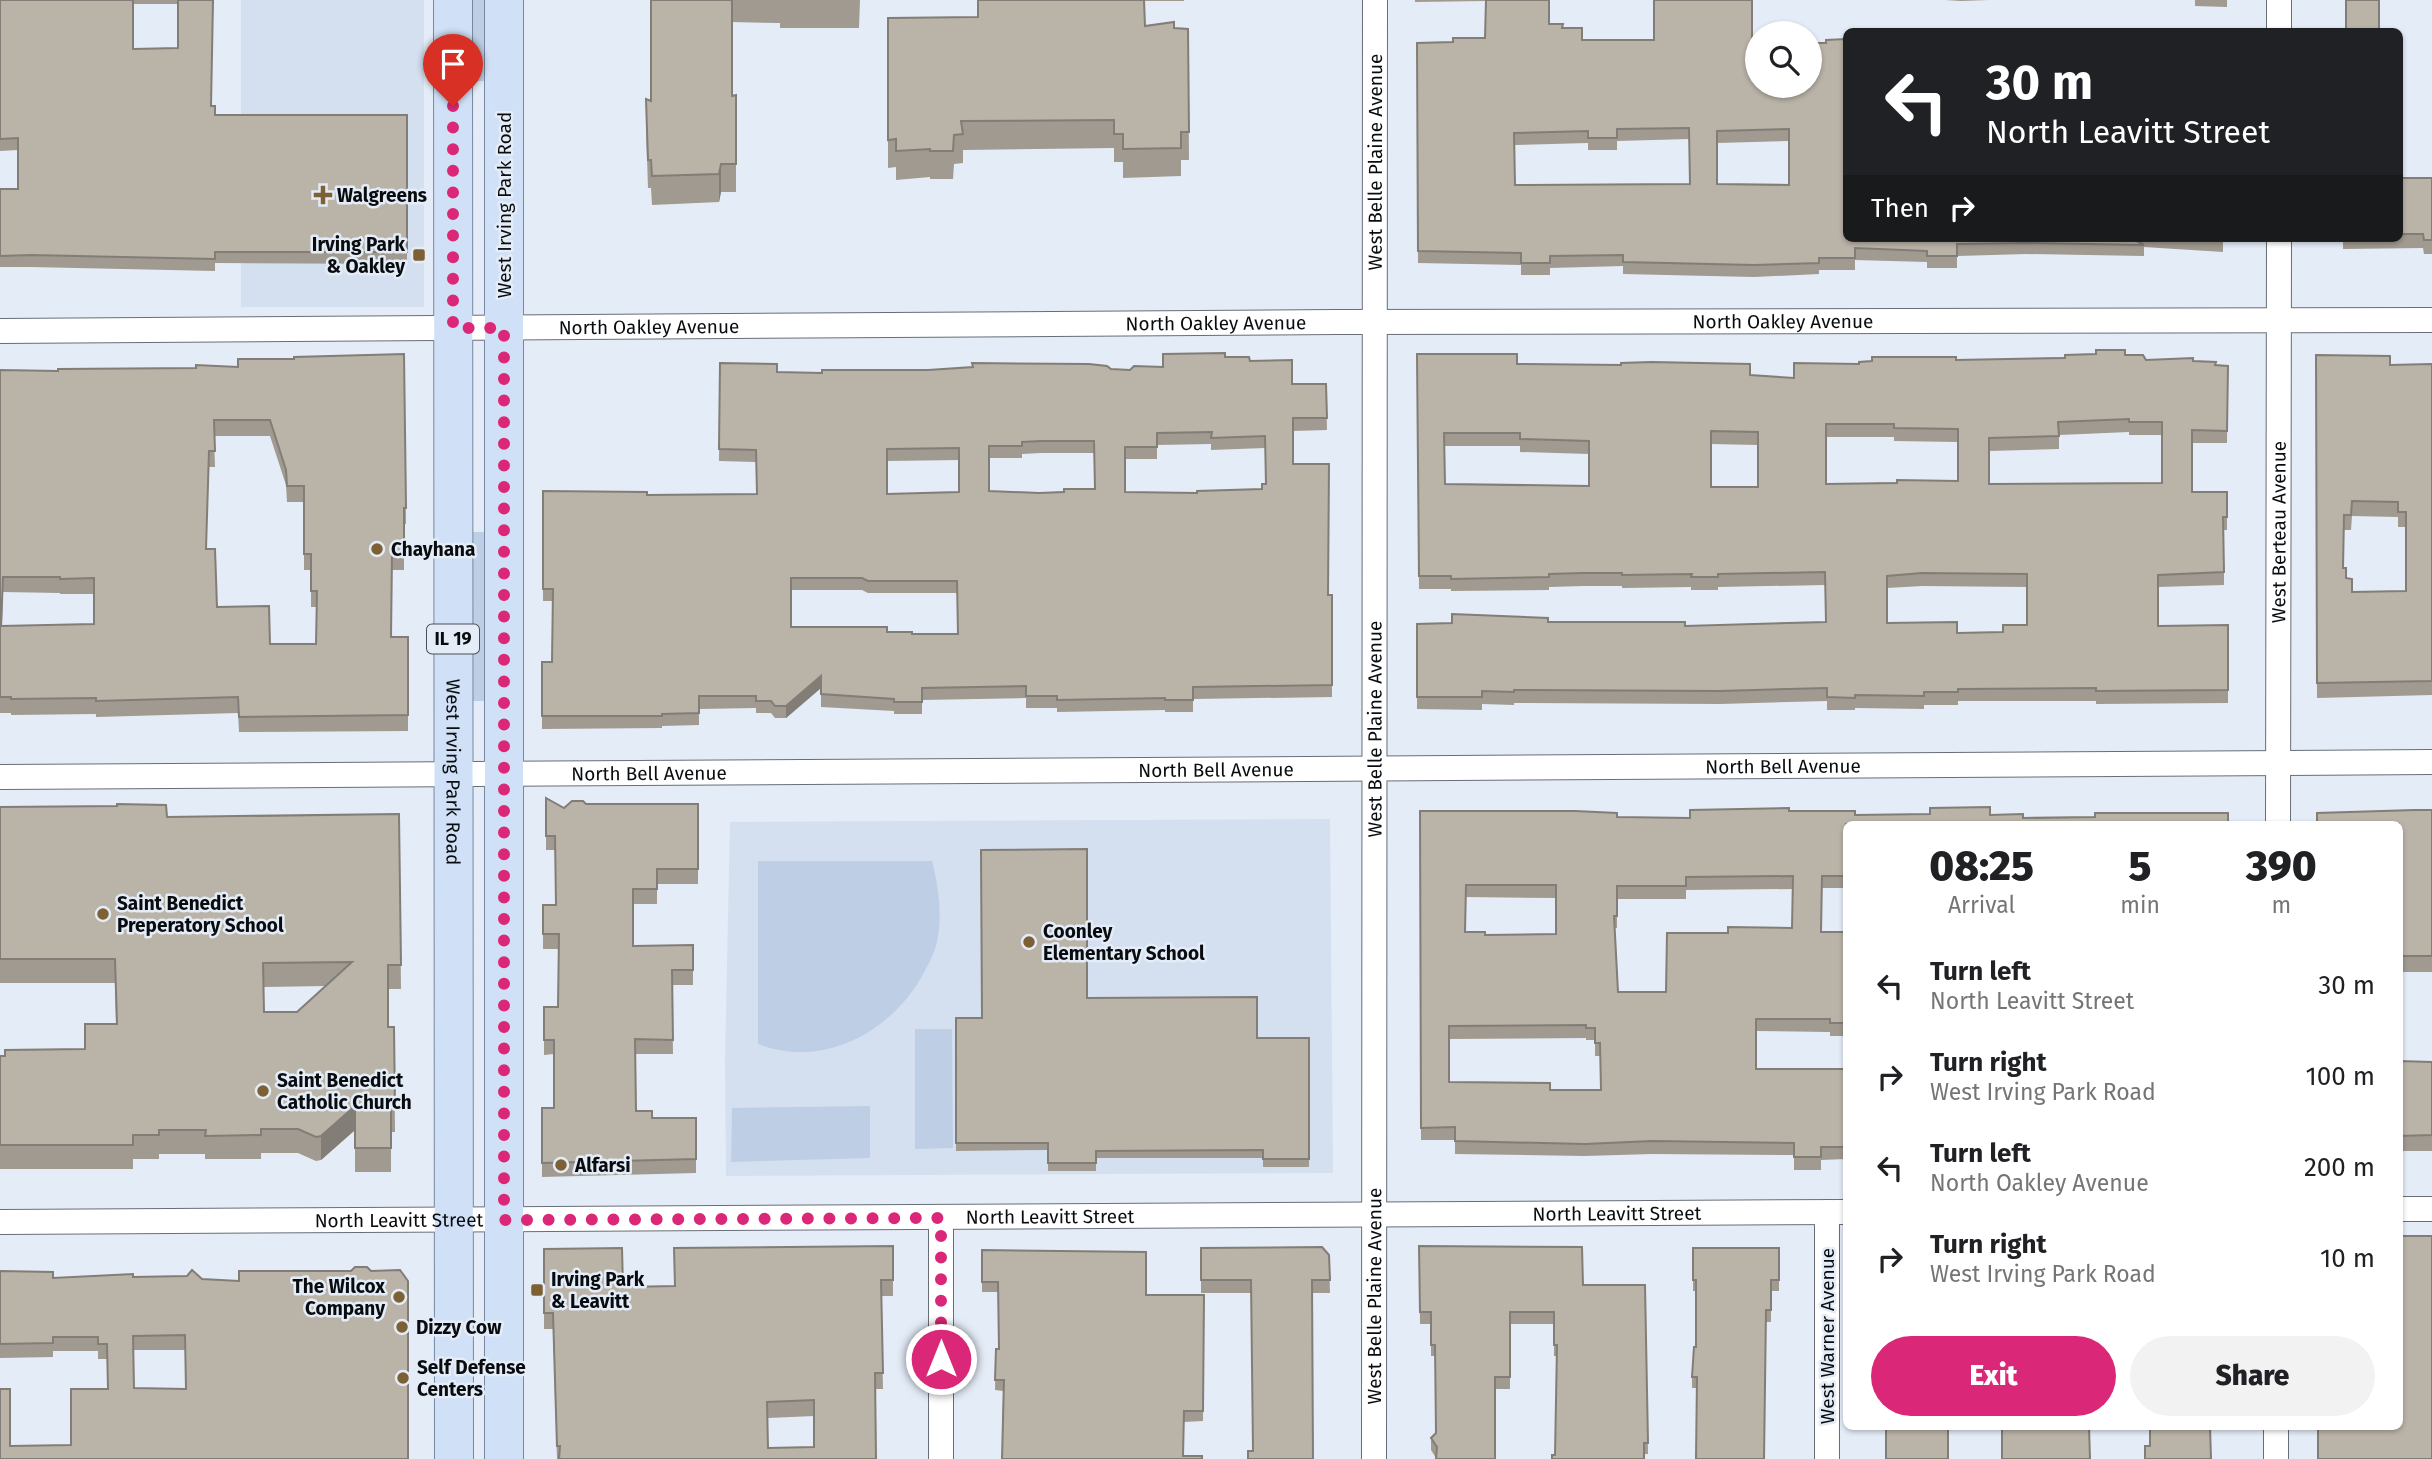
<!DOCTYPE html>
<style>
body{margin:0;font-family:"Fira Sans",sans-serif;background:#f2f2f2;color:#202124;height:100vh;display:flex;flex-direction:column;font-size:26px;white-space:nowrap}
*{box-sizing:border-box;margin:0}
p{font-size:23px;color:#757577}
.icon{flex:none;width:38px;height:38px;fill:none;stroke:currentColor;stroke-width:2;stroke-linecap:round;stroke-linejoin:round}
.map{position:relative;flex:1;overflow:hidden}
.drawer{position:absolute;left:1843px;top:821px;width:560px;height:609px;display:flex;flex-direction:column;background:#fff;border-radius:10px;box-shadow:0 2px 5px #0004}
.drawer>*{flex:none}
.guide{position:absolute;left:1843px;top:28px;width:560px;height:214px;border-radius:10px;box-shadow:0 2px 5px #0004;background:#202124;color:#fff;overflow:hidden}
.tools{position:absolute;left:1745px;top:21px;display:grid;gap:14px}
.tools a{display:grid;place-items:center;width:77px;height:77px;border-radius:50%;background:#fff;box-shadow:0 2px 5px #0004;font-size:35px}
.pin{position:absolute;display:grid;place-items:center;width:60px;height:60px;color:#fff;margin:-72px -30px;border-radius:50% 50% 50% 0;rotate:-45deg;box-shadow:0 0 7px #0007}
.pin .icon{rotate:45deg}
.me{position:absolute;width:77px;margin:-38px;rotate:0deg;stroke-linejoin:round;filter:drop-shadow(0 0 5px #0008)}
.turn{display:flex;align-items:center;gap:24px;height:147px;padding:0 28px;font-size:32px}
.turn .icon{width:91px;height:91px;stroke-width:2.5}
.turn b{display:block;font-size:49px;line-height:60px}
.then{display:flex;align-items:center;height:66px;padding:0 28px;background:#0003;gap:14px;font-size:26px}
.eta{display:flex;justify-content:space-evenly;align-items:center;height:119px;text-align:center}
.eta b{font-size:42px;font-weight:800;line-height:49px}
.primary-button{display:flex;gap:14px;margin-top:auto;padding:14px 28px}
.primary-button a{flex:1;height:80px;border-radius:42px;background:#db2777;color:#fff;font-size:28px;font-weight:800;line-height:80px;text-align:center}
.primary-button a+a{background:#f2f2f2;color:#202124}
ul{padding:0;list-style:none}
li{display:flex;align-items:center;gap:21px;height:91px;padding:0 28px}
li div{flex:1}
li b{display:block;font-size:26px}
li em{font-style:normal}
.map>svg:first-child{display:block}
.built{fill:#d4e0f0}
.green{fill:#becee4}
.lines{fill:none;stroke-linecap:round;stroke-linejoin:round}
.minor-casing{stroke:#686e78;stroke-width:26}
.primary-casing{stroke:#7688a1;stroke-width:40}
.minor{stroke:#fff;stroke-width:24}
.primary{stroke:#d0e0f6;stroke-width:38}
.wall{fill:#a09a90;fill-rule:evenodd}
.shaded-wall{fill:#827d76}
.building{fill:#bab3a8;stroke:#827d76;stroke-width:2;fill-rule:evenodd}
.route{stroke:#db2777;stroke-width:12;stroke-dasharray:0 21.6}
.poi-dot{fill:#7d6134;stroke:#e4ecf7;stroke-width:2.5}
.labels{text-anchor:middle;stroke-width:5;stroke-linejoin:round;paint-order:stroke}
.shield{fill:#e4ecf7;stroke:#4b4f55;stroke-width:2}
.shield-label{font-size:18px;font-weight:bold;fill:#090c0f}
.street-label{font-size:19px;fill:#090c0f;stroke:#e4ecf7}
.poi-label{font-size:19px;font-weight:bold;fill:#090c0f;stroke:#e4ecf7;text-anchor:start}
</style>
<div class="map">
<svg width="2432" height="1459" viewBox="0 0 2432 1459">
<rect width="100%" height="100%" fill="#e4ecf7"/>
<g class="built">
<rect x="241" y="0" width="183" height="307"/>
<path d="M1330 819 1333 1173 726 1176 725 1061 730 822Z"/>
</g>
<g class="green">
<path d="M469 0H487L486 81H473L470 42Z"/>
<path d="M470 532H487L488 701H469Z"/>
<path d="M758 861H932C939 888 943 919 936 946 933 956 927 967 922 976 890 1033 822 1069 758 1044Z"/>
<path d="M915 1029H952L953 1148 915 1149Z"/>
<path d="M870 1106V1158L731 1162 732 1108Z"/>
</g>
<g class="lines">
<g class="minor-casing">
<g id="minor">
<path d="M2279 32V0"/>
<path id="s1" d="M0 331 1337 322 2432 320"/>
<path id="s2" d="M0 777 2432 762"/>
<path id="s3" d="M2278 824 2279 238"/>
<path d="M2399 1209H2432"/>
<path d="M941 1218V1459"/>
<path id="s4" d="M0 1222 1846 1212"/>
<path id="s5" d="M1374 1459 1375 0"/>
<path d="M1827 1459V1212"/>
<path d="M2276 1459V1426"/>
</g>
</g>
<g class="primary-casing">
<g id="primary">
<path id="s6" d="M453 0 454 1459"/>
<path d="M504 0V1459"/>
</g>
</g>
<use href="#minor" class="minor"/>
<use href="#primary" class="primary"/>
</g>
<g class="wall">
<path d="M0 0H213L211 106 215 115H407V264L215 263V271L31 267H0V189H18V150L0 151ZM133 4H178V48L133 49Z"/>
<path d="M651 0H860L859 28H780V23L732 22V96L736 95V192H721L719 202 652 205 651 188H648L646 127V99L651 101Z"/>
<path d="M978 0H1184V1H1144L1145 26 1188 29 1189 160H1181V176L1123 178V162H1114V148L963 150V163L954 164 953 179H930V177L896 180V167L888 168V18L978 17Z"/>
<path d="M1415 0H1549V24L1562 28 1582 40 1752 44 1810 86 1846 238H2223V252L2144 247V256L2026 254 1957 256V268H1927V262L1855 260V270H1819V274L1754 277 1623 274V266L1550 268V275H1521V265L1418 263 1417 43 1453 42 1485 38V1L1415 2ZM1689 139 1690 184 1515 185 1514 145 1588 143V150H1617V141ZM1789 141V185L1717 184V143Z"/>
<path d="M1945 0H1989L1961 1Z"/>
<path d="M2195 0H2227V7L2195 6Z"/>
<path d="M2399 178H2432V254H2424L2423 248 2343 249V238H2399Z"/>
<path d="M404 354 406 524H404V570H392L391 637H408V731L239 732 238 713 96 717V714L11 715V713H0V370L58 371 238 367 294 359ZM214 436H270L286 485 287 502H304V570H311V607H317L316 644H270L217 607 206 549 209 467H215ZM3 592 60 593V594H94V624L2 626Z"/>
<path d="M1417 354 1517 364 1750 375 1794 378 1859 364 2125 355 2146 360 2193 361 2215 365 2228 366 2227 443H2192V492H2227V530H2224V585L2158 587V626L2228 625V703L2096 704V701H1958V705H1924V709L1855 708V710H1827V701L1720 704 1514 703V705L1482 704V710L1417 709V624L1548 622 1685 626 1826 622 1825 585 1718 587V590H1691V587L1622 588V586H1583L1549 587V590L1451 591V589H1419ZM2129 432V435H2162V483L1989 484V451L2059 449V435ZM1826 437H1894V441L1958 442V481L1826 484ZM1711 444 1758 445V487H1711ZM1444 446H1520V452L1589 454V486L1445 484ZM1922 586 2027 587V625L2003 632 1957 633 1887 623V588Z"/>
<path d="M2316 355 2390 365 2432 364V695L2317 698ZM2352 516 2398 517V527H2406V591L2352 592 2346 578 2343 568 2344 530H2351Z"/>
<path d="M1225 357 1250 361 1292 384H1326L1327 430 1293 431V464L1328 595H1332V697L1193 699V712H1165V710L1057 712V708H1026V698L922 700V714H894V711L821 707V688L786 718H775L771 713H756V708L699 709V725L662 726V728L542 729V662H552L553 601H543V491L647 495 757 494 756 462 719 461 720 363 777 372 822 373 928 370H1130L1163 367ZM1211 444V450L1265 448 1266 484 1262 489 1197 493 1125 492V459H1157V445ZM1041 453H1094L1095 489 1039 493 989 491V458H1022V454ZM959 460V492L887 494V461ZM791 590H862L868 593H957L958 634H912L791 627Z"/>
<path d="M546 798 564 808 586 804H698V884H657V904H633V946L693 945V985H672L673 1054H635L636 1111 652 1118H696V1173L542 1177V1108H554V1054L544 1055V1007H558L559 949H543V905H556L555 850H546Z"/>
<path d="M0 807 167 817 399 814 401 989H388V1027H394L395 1132H391V1172H355V1130L321 1160 316 1161 298 1153H261V1159H205V1154H159V1159H133V1169H0V1056L85 1049 116 1024 115 983H0ZM326 986 297 1012H264V987Z"/>
<path d="M1990 807V815L2023 814V818L2095 817V813H2228V824H1846V888H1822L1821 932H1846V1036H1830V1032L1756 1031V1069H1846V1159L1821 1160V1170H1794V1155L1652 1154 1585 1156 1455 1154V1140H1421L1420 811H1575L1617 813V817L1690 818V810L1789 808V811H1855V815L1930 814V808ZM1793 889 1792 928 1728 927V933H1667L1666 992H1618L1615 928H1617V899H1686V890ZM1466 897 1556 898V934L1485 935V932H1465ZM1586 1038V1040H1595V1056H1600L1601 1090H1550V1083L1449 1082V1039Z"/>
<path d="M2432 810V972H2399V824Z"/>
<path d="M1087 998 1257 1038H1309V1167H1263V1158H1096V1171H1048V1150L956 1151V1018H982Z"/>
<path d="M2399 1061 2432 1062V1151H2399Z"/>
<path d="M893 1246V1296H881L883 1389H876V1459H557L553 1329H544V1249L623 1287 674 1286ZM814 1416V1447L768 1448V1418Z"/>
<path d="M1419 1246 1583 1285H1645L1648 1454 1555 1455 1557 1356H1554V1324H1510V1389H1495L1436 1458 1431 1450V1438L1436 1433 1435 1356H1431V1324H1420Z"/>
<path d="M1201 1248 1329 1255 1330 1293H1312L1253 1451 1251 1293H1201Z"/>
<path d="M1693 1248H1779V1291H1771V1322H1766L1763 1453 1697 1388H1692V1377L1696 1347V1291H1693Z"/>
<path d="M982 1250 1146 1295H1204L1203 1421 1184 1422 1002 1459 1003 1391 995 1390 996 1349H999L998 1292H982Z"/>
<path d="M0 1271 53 1278 133 1277 202 1279 408 1459 10 1446 71 1445 108 1389 107 1359H98V1351H53V1357L0 1358ZM133 1350H185V1389L134 1388Z"/>
</g>
<g class="shaded-wall">
<path d="M721 164V192L719 202V174Z"/>
<path d="M821 676V688L786 718V706Z"/>
<path d="M355 1106V1130L321 1160V1136Z"/>
</g>
<g class="building">
<path d="M0 0H133V49L178 48V0H213L211 106H215V115H407V252H215V259L31 255 0 256V189H18V138L0 139Z"/>
<path d="M651 0H732V96L736 95V164H721L719 174 652 176 651 160H648L646 99 651 101Z"/>
<path d="M978 0H1144L1145 26 1174 22V28L1188 29 1189 132H1181V148L1123 149V134H1114V120L961 121 963 134 954 135 953 151H930V149L896 151V139L888 140V18L978 17Z"/>
<path d="M1486 0H1549V24H1563L1562 28H1582V40H1654V0H1752V44H1757V86H1810V43H1826V40L1846 39V238H2131L2144 245 2026 243 1957 244V256H1927V251L1855 248V258H1819V263L1754 265 1623 262V255L1550 256V263H1521V253L1418 251 1417 43 1453 42V38H1485ZM1689 128 1690 184 1515 185 1514 133 1588 131V138H1617V129ZM1789 129V185L1717 184V131Z"/>
<rect x="2346" y="0" width="33" height="32"/>
<path d="M2399 178H2432V240H2424L2423 234H2399Z"/>
<path d="M2193 238H2223V240Z"/>
<path d="M2096 350H2125V355H2143L2146 360 2193 358V361L2216 362 2215 365 2228 366 2227 431 2192 430V492H2227V517H2223L2224 572 2158 575V626L2228 625V690L2096 691V688L1958 689V692H1924V696L1855 695V698L1827 697V688L1720 691 1514 690V692L1482 691V697H1417V624L1452 623V614L1548 618V622H1685V626L1826 622 1825 572 1718 574V577H1691L1692 574 1622 575V573H1583L1549 574V577L1451 579V576H1419L1417 354H1517V364L1621 365V363L1651 362 1750 364V375L1794 378V363L1859 364V362L1872 361V357H1956V360L2065 358V355L2096 354ZM2129 419V422H2162V483L1989 484V438L2059 436 2058 422ZM1826 424H1894V428L1958 429V481L1897 480V483L1826 484ZM1711 431 1758 432V487H1711ZM1444 433H1520V439L1589 441V486L1445 484ZM1922 573 2027 574V625H2003V632L1957 633V622L1887 623V576Z"/>
<path d="M1225 353V357H1249L1250 361 1292 360V384H1326L1327 418H1293V464H1329L1328 595H1332V685L1193 687V700H1165V698L1057 700V696H1026V686L922 688V702H894V699L821 694V676L786 706H775L771 701H756V696H699V713L662 714V716H542V662H552L553 589H543V491L647 492V495L757 494 756 450 719 449 720 363 777 364V372L822 373V370H928L973 367 972 363 1089 364 1107 366 1111 369 1130 370 1134 366 1163 367V354ZM1212 432 1211 438 1265 436 1266 484H1262V489L1197 491V493L1125 492V447H1157V433ZM1041 441H1094L1095 489H1064V492L1039 493 989 491V446H1022V442ZM959 448V492L887 494V449ZM791 578H862L868 581H957L958 634H912V632H887V627H791Z"/>
<path d="M404 354 406 508H404V554H392L391 637H408V715L239 717 238 697 96 701V698L11 699V697H0V370L58 371V369L196 368V365L238 367V359H294V357ZM214 420H270L286 470 287 486H304V554H311V591H317L316 644H270L269 606 217 607 215 549H206L209 451H215ZM3 577H60V579L94 578V624L1 626Z"/>
<path d="M2316 355 2390 356V365L2432 364V681L2317 683ZM2352 501 2398 502V512H2406V591L2352 592V579L2346 578V568H2343L2344 515H2351Z"/>
<path d="M546 798 564 808 572 801H583L586 804H698V869H657V889H633V946L693 945V970H672L673 1040 635 1039 636 1111H652V1118H696V1159L542 1163V1108H554V1040H544V1007H558L559 934H543V905H556L555 836H546Z"/>
<path d="M117 804 166 805 167 817 399 814 401 965H388V1027H394L395 1108H391V1148H355V1106L321 1136 316 1137 298 1129H261V1135L205 1136 206 1130H159V1135H133V1145H0V1056H5V1050L85 1049V1024H117L115 959H0V807L117 806ZM352 962 297 1012H264L263 963Z"/>
<path d="M1990 807V815L2023 814V818L2095 817V813H2228V824H1846V876H1822L1821 932H1846V1023H1830V1019H1756V1069H1846V1147H1821V1157H1794V1143L1652 1141 1585 1144 1455 1141V1127L1421 1128 1420 811H1575L1617 813V817L1690 818V810L1789 808V811H1855V815L1930 814V808ZM1793 876 1792 928 1728 927V933H1667L1666 992H1618L1614 916H1617V886H1686V877ZM1466 885H1556V934L1485 935V932H1465ZM1586 1025V1028H1595V1043H1600L1601 1090H1550V1083L1449 1082V1026Z"/>
<path d="M2415 810H2432V956H2399V824H2317V813Z"/>
<path d="M1087 849V998L1257 997V1038H1309V1159H1263V1150L1096 1151V1163H1048V1143H956V1018H982L981 850Z"/>
<path d="M2399 1061 2432 1062V1135L2399 1136Z"/>
<path d="M2399 1236H2432V1459H2318V1426H2399Z"/>
<path d="M893 1246V1280H881L883 1373H875L876 1459H559L560 1446H557L553 1313H544V1249L622 1248 623 1287 675 1286 674 1248ZM814 1400V1447L768 1448 767 1402Z"/>
<path d="M1419 1246 1582 1247 1583 1285H1645L1648 1443H1644V1459H1552V1455H1555L1557 1345H1554V1312H1510V1377H1495V1459H1436L1437 1447 1431 1438 1436 1433 1435 1345H1431V1312H1420Z"/>
<path d="M1322 1247 1329 1255 1330 1280H1312L1313 1459H1248V1451H1253L1251 1280H1201V1248Z"/>
<path d="M1693 1248H1779V1280H1771V1310H1766L1764 1459H1696L1697 1377H1692L1694 1347H1696V1280H1693Z"/>
<path d="M982 1250 1146 1252V1295H1204L1203 1411H1184L1183 1456H1202V1459H1002L1004 1380H995L996 1349H999L998 1282H982Z"/>
<path d="M355 1267H367L371 1271 400 1270 408 1281V1459H0V1389H10V1446L71 1445V1389H108L107 1344H98V1337H53V1343L0 1344V1271L53 1272V1278L133 1274V1277L187 1276 192 1270 202 1279 239 1281V1271H351ZM185 1335 186 1389 134 1388 133 1336Z"/>
<rect x="1886" y="1426" width="62" height="33"/>
<path d="M2002 1426H2089L2090 1459H2002Z"/>
<path d="M2150 1426H2210L2211 1459H2145V1446H2150Z"/>
</g>
<g class="lines">
<path class="route" d="M453 106V328H504V1220L941 1218V1359"/>
</g>
<g class="poi-dot">
<path d="M319.5 184.5h7v7h7v7h-7v7h-7v-7h-7v-7h7z"/>
<rect x="412" y="248" width="14" height="14" rx="3.5"/>
<circle cx="377" cy="549" r="7"/>
<circle cx="103" cy="914" r="7"/>
<circle cx="1029" cy="942" r="7"/>
<circle cx="263" cy="1091" r="7"/>
<circle cx="561" cy="1165" r="7"/>
<rect x="530" y="1283" width="14" height="14" rx="3.5"/>
<circle cx="399" cy="1297" r="7"/>
<circle cx="402" cy="1327" r="7"/>
<circle cx="403" cy="1378" r="7"/>
</g>
<g class="labels">
<rect class="shield" x="427" y="624.5" width="52" height="29" rx="5"/>
<g class="shield-label">
<text x="453" y="645">IL 19</text>
</g>
<g class="street-label">
<text dy="7" stroke="none"><textPath href="#s5" startOffset="1297">West Belle Plaine Avenue</textPath></text>
<text transform="translate(504 205) rotate(-90)" y="7">West Irving Park Road</text>
<text dy="7" stroke="none"><textPath href="#s1" startOffset="1783">North Oakley Avenue</textPath></text>
<text dy="7" stroke="none"><textPath href="#s1" startOffset="1216">North Oakley Avenue</textPath></text>
<text dy="7" stroke="none"><textPath href="#s1" startOffset="649">North Oakley Avenue</textPath></text>
<text dy="7" stroke="none"><textPath href="#s3" startOffset="292">West Berteau Avenue</textPath></text>
<text dy="7" stroke="none"><textPath href="#s5" startOffset="730">West Belle Plaine Avenue</textPath></text>
<text dy="7" stroke="none"><textPath href="#s2" startOffset="1783">North Bell Avenue</textPath></text>
<text dy="7" stroke="none"><textPath href="#s2" startOffset="1216">North Bell Avenue</textPath></text>
<text dy="7" stroke="none"><textPath href="#s6" startOffset="772">West Irving Park Road</textPath></text>
<text dy="7" stroke="none"><textPath href="#s2" startOffset="649">North Bell Avenue</textPath></text>
<text dy="7" stroke="none"><textPath href="#s4" startOffset="1617">North Leavitt Street</textPath></text>
<text dy="7" stroke="none"><textPath href="#s4" startOffset="1050">North Leavitt Street</textPath></text>
<text dy="7" stroke="none"><textPath href="#s4" startOffset="399">North Leavitt Street</textPath></text>
<text dy="7" stroke="none"><textPath href="#s5" startOffset="163">West Belle Plaine Avenue</textPath></text>
<text transform="translate(1827 1336) rotate(-90)" y="7">West Warner Avenue</text>
</g>
<g class="poi-label">
<text x="337" y="202">Walgreens</text>
<text x="405" y="251" text-anchor="end">Irving Park<tspan x="405" dy="22">&amp; Oakley</tspan></text>
<text x="391" y="556">Chayhana</text>
<text x="117" y="910">Saint Benedict<tspan x="117" dy="22">Preperatory School</tspan></text>
<text x="1043" y="938">Coonley<tspan x="1043" dy="22">Elementary School</tspan></text>
<text x="277" y="1087">Saint Benedict<tspan x="277" dy="22">Catholic Church</tspan></text>
<text x="575" y="1172">Alfarsi</text>
<text x="551" y="1286">Irving Park<tspan x="551" dy="22">&amp; Leavitt</tspan></text>
<text x="385" y="1293" text-anchor="end">The Wilcox<tspan x="385" dy="22">Company</tspan></text>
<text x="416" y="1334">Dizzy Cow</text>
<text x="417" y="1374">Self Defense<tspan x="417" dy="22">Centers</tspan></text>
</g>
</g>
</svg>
<div class="tools">
<a><svg class="icon" aria-label="search" viewBox="0 0 24 24"><circle cx="10" cy="10" r="6"/><path d="M15 15l6 6"/></svg></a>
</div>
<div class="pin" style="left:453px;top:106px;background:#d93025"><svg class="icon" aria-label="arrive" viewBox="0 0 24 24"><path d="M6 21V4h12l-3 4 3 4H6"/></svg></div>
<svg class="me" style="left:941px;top:1359px" viewBox="-20 -20 40 40"><circle r="17" fill="#db2777" stroke="#fff" stroke-width="3"/><path d="M0-11L8 9 0 5-8 9z" fill="#fff"/></svg>
<div class="guide">
<div class="turn"><svg class="icon" aria-label="left" viewBox="0 0 24 24"><path d="M17 20v-9H6M10 6l-5 5 5 5"/></svg><div><b>30 m</b>North Leavitt Street</div></div>
<div class="then">Then<svg class="icon" aria-label="right" viewBox="0 0 24 24"><path d="M7 20v-9h11M14 6l5 5-5 5"/></svg></div>
</div>
<section class="drawer">
<div class="eta">
<div><b>08:25</b><p>Arrival</p></div>
<div><b>5</b><p>min</p></div>
<div><b>390</b><p>m</p></div>
</div>
<ul>
<li><svg class="icon" aria-label="left" viewBox="0 0 24 24"><path d="M17 20v-9H6M10 6l-5 5 5 5"/></svg><div><b>Turn left</b><p>North Leavitt Street</p></div><em>30 m</em></li>
<li><svg class="icon" aria-label="right" viewBox="0 0 24 24"><path d="M7 20v-9h11M14 6l5 5-5 5"/></svg><div><b>Turn right</b><p>West Irving Park Road</p></div><em>100 m</em></li>
<li><svg class="icon" aria-label="left" viewBox="0 0 24 24"><path d="M17 20v-9H6M10 6l-5 5 5 5"/></svg><div><b>Turn left</b><p>North Oakley Avenue</p></div><em>200 m</em></li>
<li><svg class="icon" aria-label="right" viewBox="0 0 24 24"><path d="M7 20v-9h11M14 6l5 5-5 5"/></svg><div><b>Turn right</b><p>West Irving Park Road</p></div><em>10 m</em></li>
</ul>
<div class="primary-button"><a>Exit</a><a>Share</a></div>
</section>
</div>
